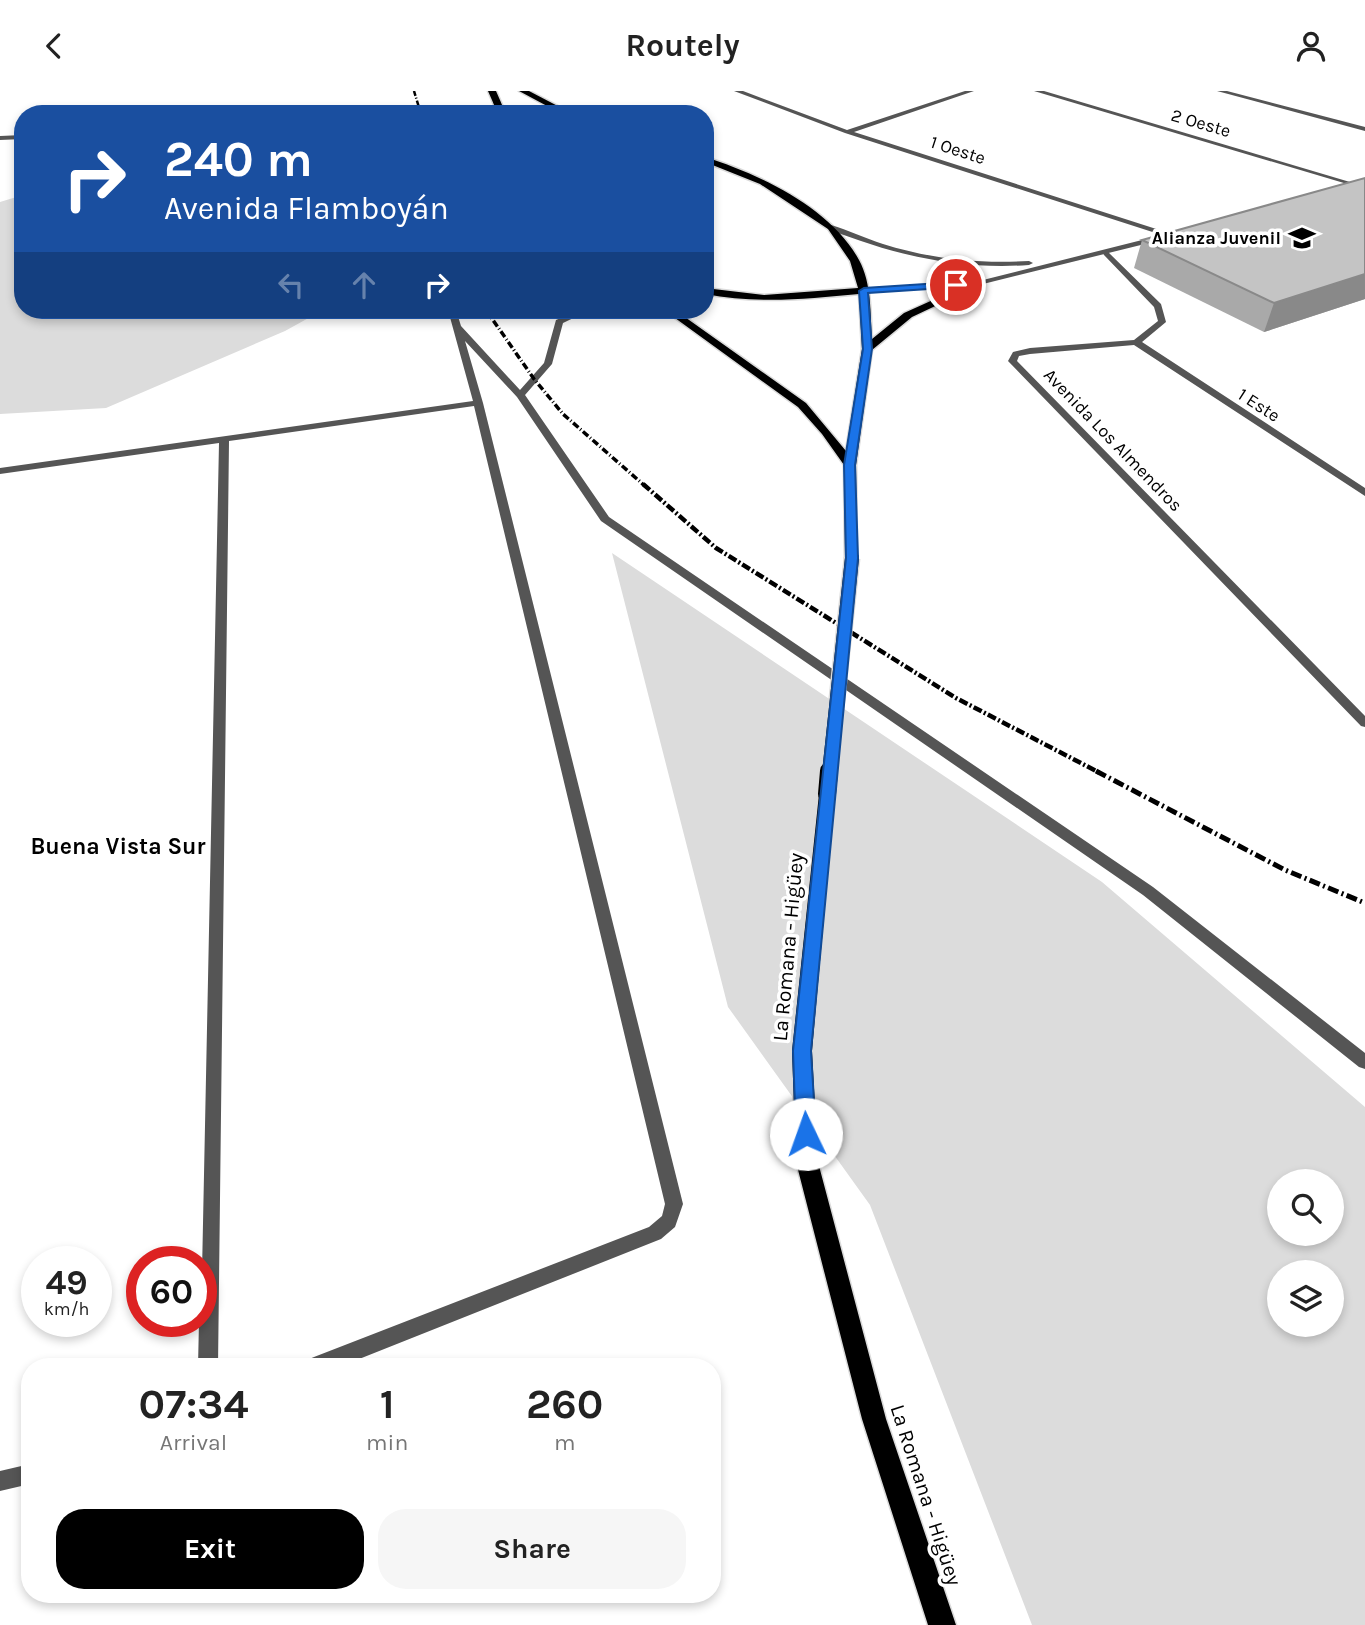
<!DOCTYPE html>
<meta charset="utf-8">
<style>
body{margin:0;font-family:Karla,sans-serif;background:#f6f6f6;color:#222;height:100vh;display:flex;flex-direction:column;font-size:26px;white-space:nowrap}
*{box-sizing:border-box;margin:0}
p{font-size:23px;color:#767676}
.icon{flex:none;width:38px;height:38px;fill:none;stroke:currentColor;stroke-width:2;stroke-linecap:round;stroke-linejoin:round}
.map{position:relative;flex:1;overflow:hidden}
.side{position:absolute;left:21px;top:1267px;width:700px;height:245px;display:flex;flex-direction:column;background:#fff;border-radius:28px;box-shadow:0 4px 10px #0003}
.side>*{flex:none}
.guide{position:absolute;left:14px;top:14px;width:700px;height:214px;border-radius:28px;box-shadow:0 4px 10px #0003;background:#1a4fa0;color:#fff;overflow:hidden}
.tools{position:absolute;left:1267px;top:1078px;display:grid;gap:14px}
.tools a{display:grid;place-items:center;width:77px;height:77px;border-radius:50%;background:#fff;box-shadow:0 4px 10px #0003;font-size:35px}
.speed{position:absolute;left:21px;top:1155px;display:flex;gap:14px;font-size:35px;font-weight:700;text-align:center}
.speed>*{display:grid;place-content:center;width:91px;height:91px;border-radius:50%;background:#fff;box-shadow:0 4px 10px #0003;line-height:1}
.speed small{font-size:18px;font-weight:400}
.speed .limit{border:10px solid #d22;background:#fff;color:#111}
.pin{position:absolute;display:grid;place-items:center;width:60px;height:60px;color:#fff;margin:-30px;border:4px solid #fff;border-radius:50%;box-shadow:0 2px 7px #0007}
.me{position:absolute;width:77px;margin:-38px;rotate:357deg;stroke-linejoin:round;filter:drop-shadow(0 0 5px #0008)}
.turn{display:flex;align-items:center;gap:24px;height:147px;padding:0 35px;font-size:32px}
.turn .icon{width:91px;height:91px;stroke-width:2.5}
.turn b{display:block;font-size:49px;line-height:60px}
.lanes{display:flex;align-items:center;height:66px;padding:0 35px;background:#0003;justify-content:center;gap:35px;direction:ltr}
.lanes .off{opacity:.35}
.eta{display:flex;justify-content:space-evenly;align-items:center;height:119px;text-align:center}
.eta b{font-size:42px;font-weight:700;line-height:49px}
.button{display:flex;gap:14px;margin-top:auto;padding:14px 35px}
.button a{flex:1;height:80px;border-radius:28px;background:#000;color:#fff;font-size:28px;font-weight:700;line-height:80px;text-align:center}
.button a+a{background:#f6f6f6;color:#222}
header{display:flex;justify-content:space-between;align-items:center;height:91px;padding:0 35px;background:#fff;font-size:32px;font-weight:700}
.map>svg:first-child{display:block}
.green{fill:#dcdcdc;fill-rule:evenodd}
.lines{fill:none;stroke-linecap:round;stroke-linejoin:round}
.primary-casing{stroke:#dbdbdb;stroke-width:3}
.minor{fill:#555;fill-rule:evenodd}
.tertiary{fill:#555;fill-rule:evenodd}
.primary{fill:#000;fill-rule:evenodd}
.rail-far3{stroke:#000;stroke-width:2.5;stroke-dasharray:5 2 1 2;stroke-linecap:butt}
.rail-far2{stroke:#000;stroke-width:3.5;stroke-dasharray:7 2.5 1 2.5;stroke-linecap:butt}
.rail-far1{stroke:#000;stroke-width:4.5;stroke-dasharray:9 2.5 2 2.5;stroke-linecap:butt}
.rail{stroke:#000;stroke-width:5;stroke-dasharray:11 3.5 2 3.5;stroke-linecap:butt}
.primary-bridge-far1-casing{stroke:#dbdbdb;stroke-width:17;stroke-linecap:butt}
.primary-bridge-casing{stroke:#dbdbdb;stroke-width:22;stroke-linecap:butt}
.primary-bridge-far1{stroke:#000;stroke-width:14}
.primary-bridge{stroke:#000;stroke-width:18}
.wall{fill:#a9a9a9}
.shaded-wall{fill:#898989}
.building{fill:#c4c4c4;stroke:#898989;stroke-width:2}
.route{fill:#1a73e8;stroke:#114b97;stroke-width:2}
.labels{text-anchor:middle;stroke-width:7;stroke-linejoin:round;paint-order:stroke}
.far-street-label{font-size:18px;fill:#000;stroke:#fff}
.far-poi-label{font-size:18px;font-weight:bold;fill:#000;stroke:#fff;text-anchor:end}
.street-label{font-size:21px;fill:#000;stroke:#fff}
.neighbourhood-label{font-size:23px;font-weight:bold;fill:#000;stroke:#fff}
</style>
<header><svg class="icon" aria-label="back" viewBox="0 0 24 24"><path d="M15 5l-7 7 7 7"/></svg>Routely<svg class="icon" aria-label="person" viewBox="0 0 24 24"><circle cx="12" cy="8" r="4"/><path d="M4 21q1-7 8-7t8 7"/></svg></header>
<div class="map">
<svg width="1365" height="1534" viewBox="0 0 1365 1534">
<rect width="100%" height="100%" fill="#fff"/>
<g class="green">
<path d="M23 104V219H323L285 240 106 317 0 323V111Z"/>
<path d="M612 462 1102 791 1365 1016V1534H1032L870 1114 728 916ZM1279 1090H1332V1143H1279ZM1279 1181H1332V1234H1279Z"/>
</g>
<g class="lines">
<g class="primary-casing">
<g id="primary">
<path d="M488 0H496L506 23H498Z"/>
<path d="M519 0H529L573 23H562Z"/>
<path d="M705 66C759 83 831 117 859 169 872 193 870 222 872 248L904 222 975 190 984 192 912 226 872 259 856 374 857 470 852 471 845 467 844 374 822 343 798 316 664 219H675L806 312 846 360 862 258 859 203C807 208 757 213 705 203V197L764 204 858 197 850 170 828 138 760 93 705 71Z"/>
<path d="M827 697 835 703 812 960 818 1071 886 1328 956 1534H928L862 1328 796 1071 792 960 819 703Z"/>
</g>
</g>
<g class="minor">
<path d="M734 0H743L847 39 965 0H974L854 41 1175 144 1168 146 845 42Z"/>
<path d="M1034 0H1044L1360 94 1354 95Z"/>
<path d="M1217 0H1227L1365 36V40Z"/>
<path d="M23 44V48L0 49V45Z"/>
<path d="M1107 160 1161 213 1166 231 1142 251 1365 397V405L1134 254 1030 263 1019 265 1017 270 1365 625V636L1361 635 1008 270 1013 261 1030 257 1134 249 1158 230 1154 216 1104 164 1103 162Z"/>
<path d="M448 219H456L461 235 520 299 544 272 556 229 580 219H590L563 232 552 273 525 304 609 426 1153 796 1365 962V978L1359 976 1143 804 601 430 517 306 465 250 483 312 683 1113 675 1136 661 1148 339 1276H304L307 1269 314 1266 649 1136 662 1125 665 1113 474 315 229 350 218 1276H198L199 1230H201L219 352 0 383V377L473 310Z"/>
<path d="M30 1373V1393L0 1400V1380Z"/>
</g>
<g class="tertiary">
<path d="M831 134C848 139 865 147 883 153 931 168 979 173 1029 170L1033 172 1029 174C958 179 894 164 828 138L827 136Z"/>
<path d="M1158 145H1161V149L979 194 864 202 860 200 864 198 979 190Z"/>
</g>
<use href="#primary" class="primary"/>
<path class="rail-far3" d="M414 0 421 23"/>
<path class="rail-far2" d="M486 219 534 288 563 323 645 395"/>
<path class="rail-far1" d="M643 393 716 457 956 607 1100 682"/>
<path class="rail" d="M1096 680 1285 779 1365 812"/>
<g class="primary-bridge-far1-casing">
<path id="primary-bridge-far1" d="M829 682 852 467"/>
</g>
<g class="primary-bridge-casing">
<path id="primary-bridge" d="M827 703 829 680"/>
</g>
<use href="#primary-bridge-far1" class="primary-bridge-far1"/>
<use href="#primary-bridge" class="primary-bridge"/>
</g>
<path class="wall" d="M1365 87V208L1264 241 1134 177 1142 149Z"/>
<path class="shaded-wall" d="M1365 183V208L1264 241 1274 212Z"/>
<path class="building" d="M1365 87V183L1274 212 1142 149Z"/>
<path class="route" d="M956 191 960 194 959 196 868 202 872 258 855 374 858 467 811 960 816 1043 813 1049 806 1052 799 1049 796 1043 793 960 846 467 844 374 863 258 859 200 864 197Z"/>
<defs>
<g id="university-bare" transform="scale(2.1)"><path d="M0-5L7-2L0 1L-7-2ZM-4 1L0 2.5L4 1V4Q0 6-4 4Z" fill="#000" stroke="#fff" stroke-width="2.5" paint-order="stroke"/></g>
</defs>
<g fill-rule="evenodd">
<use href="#university-bare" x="1302" y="147"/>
</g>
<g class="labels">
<g class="far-street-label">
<text transform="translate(1201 32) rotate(16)" y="6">2 Oeste</text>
<text transform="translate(958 59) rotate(18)" y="6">1 Oeste</text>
<text transform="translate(1259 314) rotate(33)" y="6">1 Este</text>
<text transform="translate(1113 349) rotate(46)" y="6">Avenida Los Almendros</text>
</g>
<g class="far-poi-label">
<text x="1281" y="153">Alianza Juvenil</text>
</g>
<g class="street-label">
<text transform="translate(788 856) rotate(-85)" y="7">La Romana - Higüey</text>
<text transform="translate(926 1404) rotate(72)" y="7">La Romana - Higüey</text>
</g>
<g class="neighbourhood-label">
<text x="118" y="763">Buena Vista Sur</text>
</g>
</g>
</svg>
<div class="tools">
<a><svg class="icon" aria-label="search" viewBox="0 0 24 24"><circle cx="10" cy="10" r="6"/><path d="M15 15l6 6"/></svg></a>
<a><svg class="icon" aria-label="layers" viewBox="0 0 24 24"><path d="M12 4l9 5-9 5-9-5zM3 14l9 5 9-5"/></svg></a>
</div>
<div class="speed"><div>49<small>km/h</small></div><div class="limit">60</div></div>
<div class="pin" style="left:956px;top:194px;background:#d93025"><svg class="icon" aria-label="arrive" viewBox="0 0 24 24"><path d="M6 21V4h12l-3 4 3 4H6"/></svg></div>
<svg class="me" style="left:806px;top:1043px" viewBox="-20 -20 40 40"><circle r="19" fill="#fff"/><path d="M0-13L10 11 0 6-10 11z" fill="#1a73e8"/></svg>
<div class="guide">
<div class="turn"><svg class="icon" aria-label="right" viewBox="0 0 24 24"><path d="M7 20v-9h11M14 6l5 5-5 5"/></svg><div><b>240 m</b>Avenida Flamboyán</div></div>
<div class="lanes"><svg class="icon off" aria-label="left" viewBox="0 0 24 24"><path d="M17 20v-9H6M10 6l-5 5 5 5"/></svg><svg class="icon off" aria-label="ahead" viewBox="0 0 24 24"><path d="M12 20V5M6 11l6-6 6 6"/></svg><svg class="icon" aria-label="right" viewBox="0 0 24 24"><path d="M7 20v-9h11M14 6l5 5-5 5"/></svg></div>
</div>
<section class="side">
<div class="eta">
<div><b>07:34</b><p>Arrival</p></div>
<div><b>1</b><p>min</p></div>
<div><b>260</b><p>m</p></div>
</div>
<div class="button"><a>Exit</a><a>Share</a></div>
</section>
</div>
